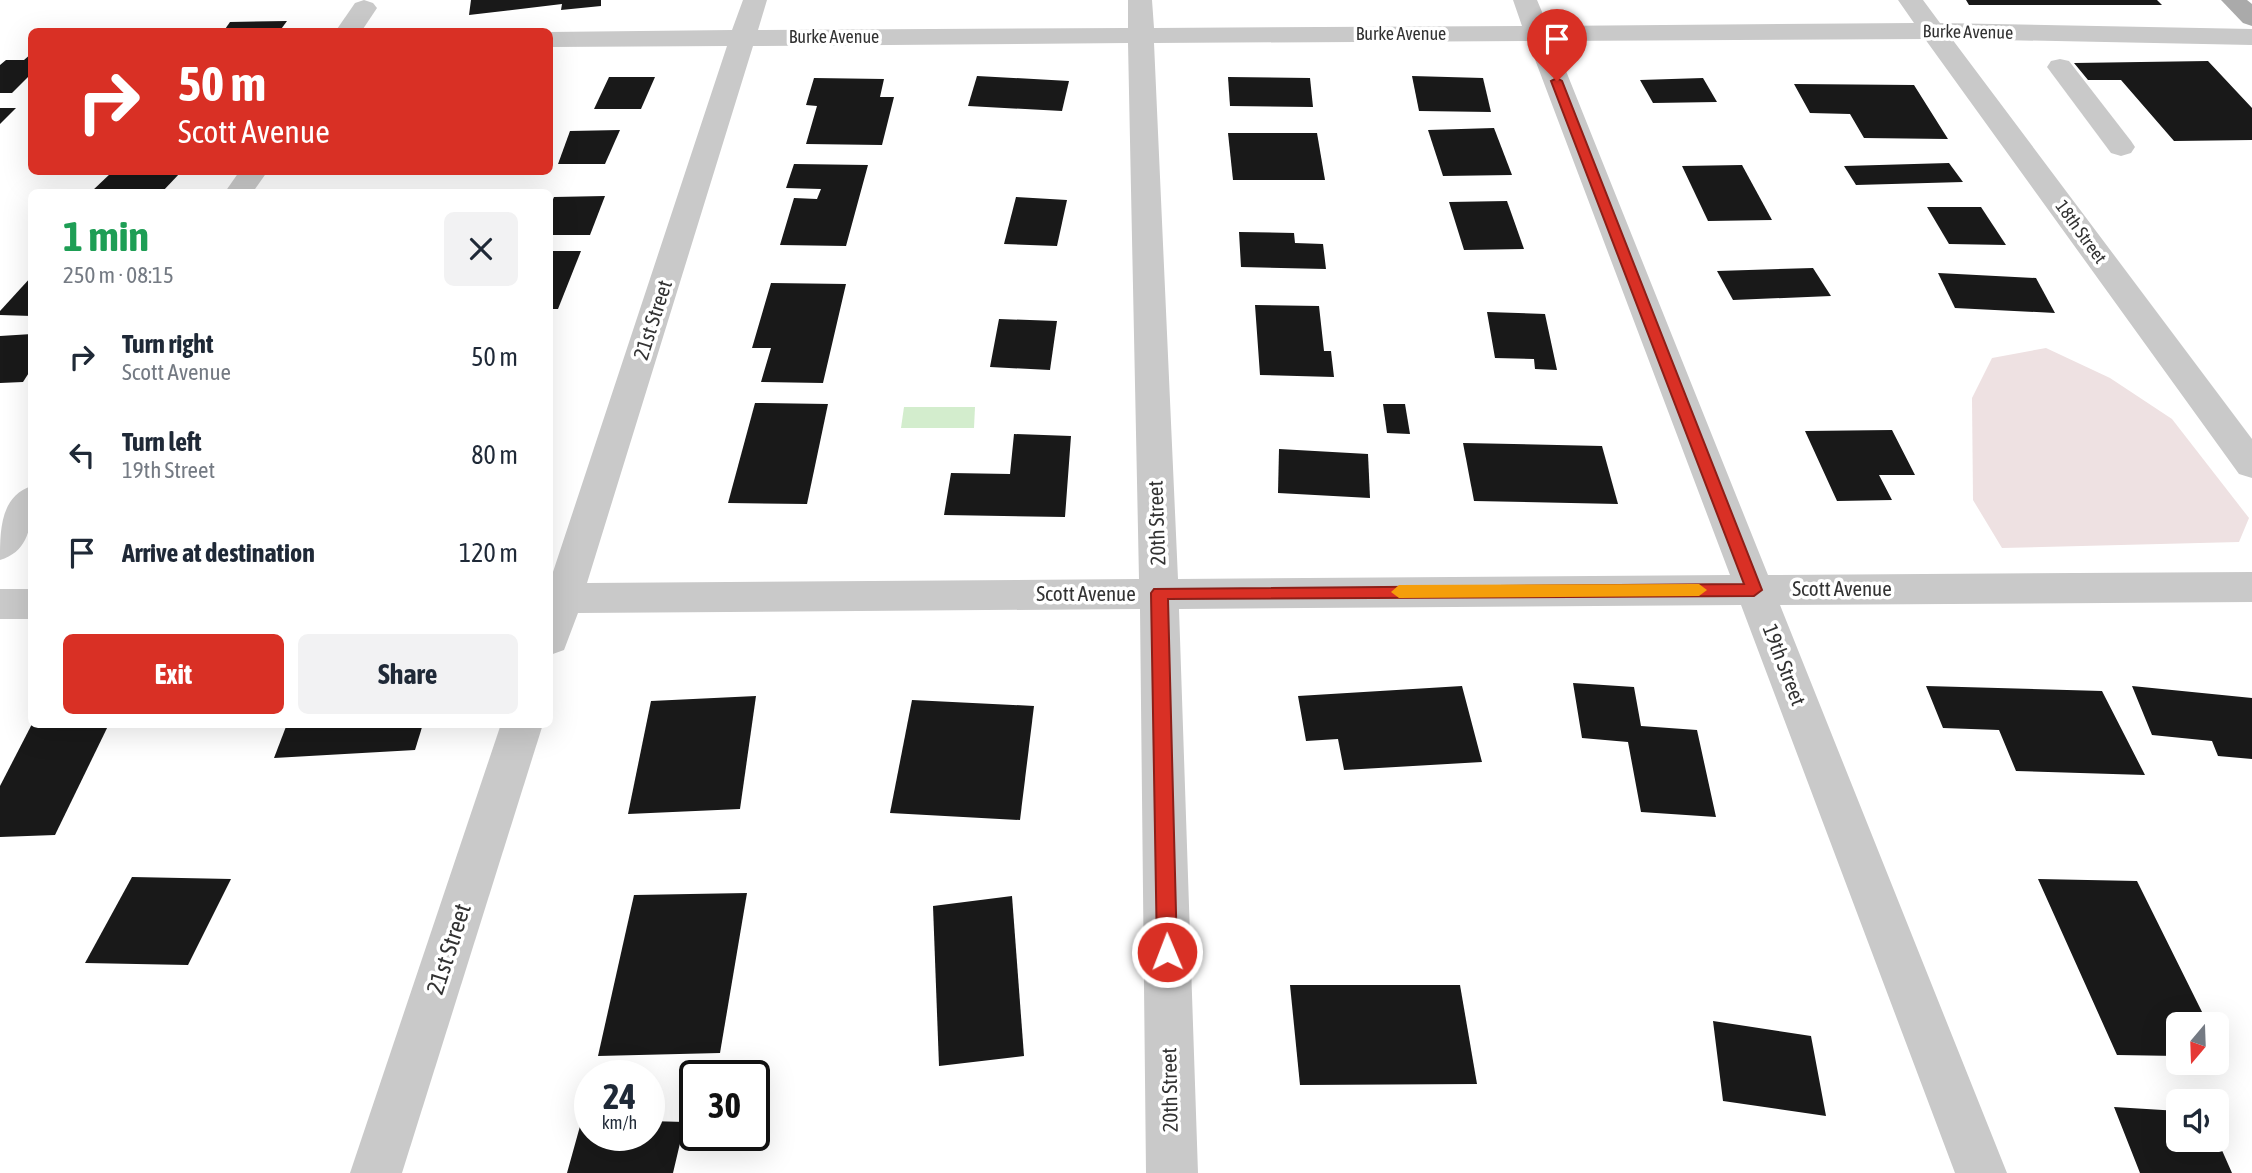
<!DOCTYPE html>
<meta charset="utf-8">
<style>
body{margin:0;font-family:"Asap Condensed",sans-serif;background:#f2f2f3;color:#1f2937;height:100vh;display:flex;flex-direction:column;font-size:26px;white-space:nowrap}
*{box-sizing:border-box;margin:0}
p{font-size:23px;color:#747a83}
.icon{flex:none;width:38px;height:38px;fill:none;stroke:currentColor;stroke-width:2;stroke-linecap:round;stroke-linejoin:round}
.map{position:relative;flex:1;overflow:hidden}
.drawer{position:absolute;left:28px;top:189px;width:525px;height:539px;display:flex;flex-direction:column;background:#fff;border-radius:10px;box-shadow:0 7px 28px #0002}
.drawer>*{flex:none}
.guide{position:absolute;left:28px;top:28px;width:525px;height:147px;border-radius:10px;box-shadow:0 7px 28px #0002;background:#d93025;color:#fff;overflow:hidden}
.needle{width:46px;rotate:199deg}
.tools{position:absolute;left:2166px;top:1012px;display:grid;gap:14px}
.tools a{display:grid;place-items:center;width:63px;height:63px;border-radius:10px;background:#fff;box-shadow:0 7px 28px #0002;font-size:35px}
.speed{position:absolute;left:574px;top:1060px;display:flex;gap:14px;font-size:35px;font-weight:700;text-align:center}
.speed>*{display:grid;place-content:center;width:91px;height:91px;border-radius:50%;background:#fff;box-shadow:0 7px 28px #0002;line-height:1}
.speed small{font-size:18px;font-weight:400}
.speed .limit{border:4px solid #111;border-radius:10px;background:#fff;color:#111}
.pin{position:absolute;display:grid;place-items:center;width:60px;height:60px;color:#fff;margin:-72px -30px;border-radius:50% 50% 50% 0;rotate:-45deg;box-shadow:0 0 7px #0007}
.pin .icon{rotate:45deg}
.me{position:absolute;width:77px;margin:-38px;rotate:359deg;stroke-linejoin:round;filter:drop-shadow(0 0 5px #0008)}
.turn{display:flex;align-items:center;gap:24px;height:147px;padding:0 35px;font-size:32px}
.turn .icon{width:91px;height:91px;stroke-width:2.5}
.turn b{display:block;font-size:49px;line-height:60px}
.round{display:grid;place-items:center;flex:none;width:74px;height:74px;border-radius:10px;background:#f2f2f3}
.overview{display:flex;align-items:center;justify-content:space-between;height:119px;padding:0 35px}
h1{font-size:42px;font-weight:700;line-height:52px;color:#1e9e55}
.action{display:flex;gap:14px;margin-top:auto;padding:14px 35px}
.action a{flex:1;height:80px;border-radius:10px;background:#d93025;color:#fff;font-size:28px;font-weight:700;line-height:80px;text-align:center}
.action a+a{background:#f2f2f3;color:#1f2937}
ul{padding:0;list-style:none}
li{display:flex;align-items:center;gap:21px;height:98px;padding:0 35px}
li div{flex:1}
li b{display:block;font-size:26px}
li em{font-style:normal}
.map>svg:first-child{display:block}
.green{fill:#eee1e2}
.water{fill:#d3edcd}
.building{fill:#191919}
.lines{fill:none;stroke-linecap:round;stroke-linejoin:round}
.minor{fill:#c9c9c9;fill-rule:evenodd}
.primary{fill:#aaa;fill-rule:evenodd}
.route{fill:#d93025;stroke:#8d1f18;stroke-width:2}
.slow{fill:#f59e0b}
.labels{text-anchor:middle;stroke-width:7;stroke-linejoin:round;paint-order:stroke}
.far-street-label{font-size:18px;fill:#323232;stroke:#fff}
.street-label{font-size:21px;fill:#323232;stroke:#fff}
.near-street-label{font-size:24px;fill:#323232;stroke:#fff}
</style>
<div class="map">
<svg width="2252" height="1173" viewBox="0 0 2252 1173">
<rect width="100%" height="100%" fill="#fff"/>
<path class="green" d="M2046 348 2110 378 2172 419 2249 518 2239 542 2002 548 1973 500 1972 398 1992 358Z"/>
<path class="water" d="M904 407H975L974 428H901Z"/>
<g class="building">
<path d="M471 0H601V6L561 10 562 4 469 15Z"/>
<path d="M1966 0H2157L2162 5H1969Z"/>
<path d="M287 21 279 32H223L230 22Z"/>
<path d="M32 53V73L12 93H0V65L6 60H24Z"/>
<path d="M2208 61 2252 108V140L2174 141 2121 80H2088L2074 63Z"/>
<path d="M977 76 1069 81 1062 111 968 106Z"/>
<path d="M1412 76 1483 78 1491 112 1419 111Z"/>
<path d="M609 77H655L641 109H594Z"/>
<path d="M1228 77 1310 78 1313 107 1230 106Z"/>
<path d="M814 78 884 79 880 97H894L882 145 806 144 817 106 806 105Z"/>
<path d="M1703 78 1717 102 1653 103 1640 80Z"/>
<path d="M1794 84 1914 85 1948 139 1864 138 1850 114 1810 113Z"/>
<path d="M0 108H16L0 124Z"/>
<path d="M1494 128 1512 175 1443 176 1428 130Z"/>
<path d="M620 130 605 164H558L570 131Z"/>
<path d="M1228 133H1317L1325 180H1233Z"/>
<path d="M1949 163 1963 182 1856 185 1844 166Z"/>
<path d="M794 164 868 165 846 246 780 245 794 198 817 199 821 189 786 188Z"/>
<path d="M1742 165 1772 220 1708 221 1682 166Z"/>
<path d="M112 172H181L162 192H91Z"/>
<path d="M605 196 590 235H550V206L554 197Z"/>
<path d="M1016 197 1067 200 1057 246 1004 244Z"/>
<path d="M1507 201 1524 249 1464 250 1449 202Z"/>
<path d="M1927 207H1981L2006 245 1949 244Z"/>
<path d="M1239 232 1294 233 1295 243 1323 244 1326 269 1241 267Z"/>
<path d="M550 251H581L558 309H550Z"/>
<path d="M1813 268 1831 296 1733 300 1717 271Z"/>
<path d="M1938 273 2036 278 2055 313 1955 308Z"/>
<path d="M32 276V316L0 315V311Z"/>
<path d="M771 283 846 284 823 383 761 382 771 348H752Z"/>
<path d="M1255 305 1319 306 1324 351H1331L1334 377 1260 375Z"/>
<path d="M1487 312 1545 314 1557 370 1535 369 1534 359 1495 358Z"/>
<path d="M999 319 1057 321 1050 370 990 367Z"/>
<path d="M32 334V368L23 382 0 383V336Z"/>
<path d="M755 403 828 404 807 504 728 503Z"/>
<path d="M1383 404H1405L1410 434 1387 433Z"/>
<path d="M1892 430 1915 475H1879L1892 500 1837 501 1805 431Z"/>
<path d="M1014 434 1071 436 1065 517 944 515 951 473 1010 474Z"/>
<path d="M1463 443 1602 446 1618 504 1474 501Z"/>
<path d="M1279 449 1368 454 1370 498 1278 493Z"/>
<path d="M1573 683 1634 687 1641 726 1697 730 1716 817 1641 812 1628 742 1582 738Z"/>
<path d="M1462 686 1482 762 1344 770 1338 739 1306 741 1298 696Z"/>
<path d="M1926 686 2102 691 2145 775 2016 771 1999 730 1943 728Z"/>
<path d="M2132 686 2252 698V759L2218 756 2212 741 2152 735Z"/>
<path d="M756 696 740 809 628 814 651 701Z"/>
<path d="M912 700 1034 706 1020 820 890 813Z"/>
<path d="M32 724H109L55 835 0 837V786Z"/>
<path d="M287 724H423L415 750 274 758Z"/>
<path d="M132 877 231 879 188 965 85 963Z"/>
<path d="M2038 879 2137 881 2208 1024H2179V1056L2117 1055Z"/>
<path d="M747 893 720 1053 598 1056 634 895Z"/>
<path d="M1012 896 1024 1056 939 1066 933 906Z"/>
<path d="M1290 985H1460L1477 1084 1300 1085Z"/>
<path d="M1713 1021 1811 1036 1826 1116 1723 1101Z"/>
<path d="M2114 1107 2179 1111V1139H2217L2232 1173H2140Z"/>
<path d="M582 1119H590V1136H649V1121L685 1122 673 1173H567Z"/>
</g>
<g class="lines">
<g class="minor">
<path d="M364 0 373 3 377 8 361 32H335L355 3Z"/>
<path d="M743 0H767L758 30 1128 28V0H1152L1154 28 1522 26 1513 0H1537L1548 26 1914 23 1898 0H1923L1940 23 2252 29V45L1952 39 2252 439V478L2239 474 1925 39 1554 41 1768 575 2252 572V602L1780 605 2007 1173H1955L1741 605 1179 609 1198 1173H1146L1140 609 578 613 564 650 550 655V581L727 46 550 47 549 32 732 30ZM1528 41 1730 575 1178 579 1154 43ZM1128 43 1139 579 587 583 753 46Z"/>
<path d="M2060 59 2069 61 2131 141 2135 147 2131 153 2121 156 2111 153 2047 67 2051 61Z"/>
<path d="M239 172H267L253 192H225Z"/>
<path d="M32 486C32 515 34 550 0 560 0 531 0 496 32 486Z"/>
<rect x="0" y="589" width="32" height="30"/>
<path d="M501 724H543L402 1173H350Z"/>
</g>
<path class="primary" d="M2221 0H2247L2252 4V26L2243 23Z"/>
</g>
<path class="route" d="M1557 78 1562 81 1762 590 1754 596 1168 599 1177 952 1174 959 1167 961 1160 959 1157 952 1151 593 1154 589 1744 584 1551 81Z"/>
<path class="slow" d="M1699 584 1707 590 1699 596 1399 598 1391 592 1399 585Z"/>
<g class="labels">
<g class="far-street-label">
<text transform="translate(1968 32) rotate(1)" y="6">Burke Avenue</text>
<text x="1401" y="40">Burke Avenue</text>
<text x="834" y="43">Burke Avenue</text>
<text transform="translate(2081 232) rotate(54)" y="6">18th Street</text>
</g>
<g class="street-label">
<text transform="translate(653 320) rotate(-72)" y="7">21st Street</text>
<text transform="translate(1157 523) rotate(-92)" y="7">20th Street</text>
<text x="1842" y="596">Scott Avenue</text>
<text x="1086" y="601">Scott Avenue</text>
<text transform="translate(1784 665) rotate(69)" y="7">19th Street</text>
<text transform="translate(1170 1090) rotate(-91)" y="7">20th Street</text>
</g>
<g class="near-street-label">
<text transform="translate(449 949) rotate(-72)" y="8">21st Street</text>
</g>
</g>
</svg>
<div class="tools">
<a><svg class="needle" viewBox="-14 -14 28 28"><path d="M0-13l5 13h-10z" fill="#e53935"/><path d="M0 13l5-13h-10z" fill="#747a83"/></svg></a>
<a><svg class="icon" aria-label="sound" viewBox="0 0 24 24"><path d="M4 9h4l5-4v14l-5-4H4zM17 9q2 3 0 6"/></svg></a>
</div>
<div class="speed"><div>24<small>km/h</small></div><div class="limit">30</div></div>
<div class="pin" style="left:1557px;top:81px;background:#d93025"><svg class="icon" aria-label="arrive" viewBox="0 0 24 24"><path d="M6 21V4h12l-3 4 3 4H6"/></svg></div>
<svg class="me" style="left:1167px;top:952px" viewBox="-20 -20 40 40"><circle r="17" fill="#d93025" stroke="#fff" stroke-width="3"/><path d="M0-11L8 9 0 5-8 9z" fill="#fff"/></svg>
<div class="guide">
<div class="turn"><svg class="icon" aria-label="right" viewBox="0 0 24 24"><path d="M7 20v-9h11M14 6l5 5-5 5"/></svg><div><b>50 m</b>Scott Avenue</div></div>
</div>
<section class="drawer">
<div class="overview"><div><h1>1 min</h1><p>250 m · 08:15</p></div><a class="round"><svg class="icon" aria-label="close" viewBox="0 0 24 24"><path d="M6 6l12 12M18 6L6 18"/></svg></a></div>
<ul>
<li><svg class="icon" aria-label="right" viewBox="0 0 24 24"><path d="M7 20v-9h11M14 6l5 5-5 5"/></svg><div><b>Turn right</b><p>Scott Avenue</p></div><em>50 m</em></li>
<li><svg class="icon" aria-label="left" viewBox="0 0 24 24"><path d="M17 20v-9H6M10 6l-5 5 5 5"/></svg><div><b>Turn left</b><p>19th Street</p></div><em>80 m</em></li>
<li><svg class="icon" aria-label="arrive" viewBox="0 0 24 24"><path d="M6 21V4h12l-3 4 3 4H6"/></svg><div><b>Arrive at destination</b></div><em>120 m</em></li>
</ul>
<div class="action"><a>Exit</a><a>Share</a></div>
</section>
</div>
